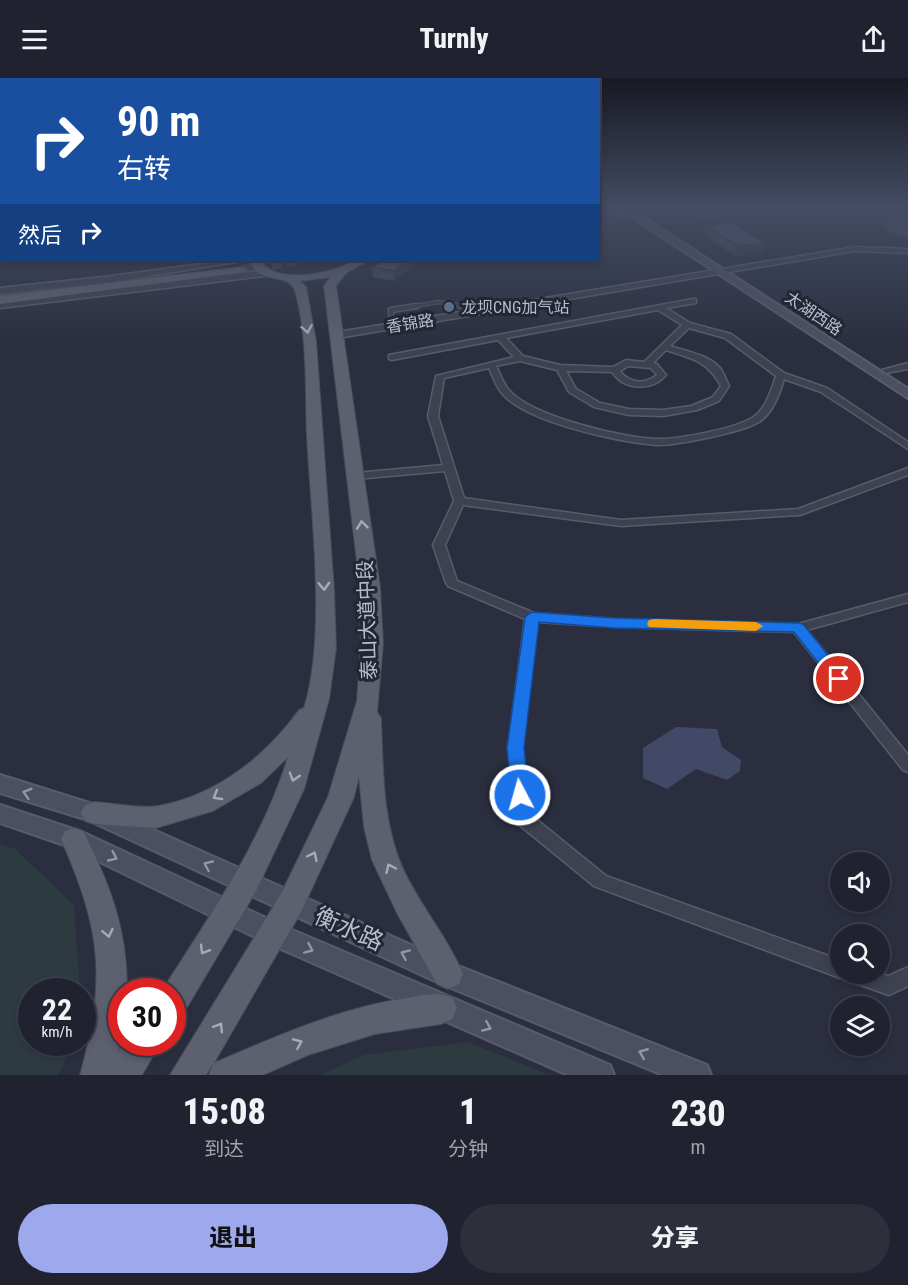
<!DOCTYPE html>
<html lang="zh">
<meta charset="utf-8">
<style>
body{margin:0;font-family:"Roboto Condensed","Noto Sans SC",sans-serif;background:#2d2f3b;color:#f1f3f6;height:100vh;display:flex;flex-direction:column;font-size:22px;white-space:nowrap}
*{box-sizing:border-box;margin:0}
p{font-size:20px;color:#a2a4aa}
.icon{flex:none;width:33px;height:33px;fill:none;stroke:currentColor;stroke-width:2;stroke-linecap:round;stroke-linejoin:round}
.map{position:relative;height:997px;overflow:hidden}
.sheet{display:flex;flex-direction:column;background:#20222f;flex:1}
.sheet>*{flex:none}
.banner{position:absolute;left:0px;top:0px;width:600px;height:183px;box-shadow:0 3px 9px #0003,0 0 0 2px #3d3f4b;background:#1a4fa0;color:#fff;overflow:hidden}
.tools{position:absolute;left:830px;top:774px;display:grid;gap:12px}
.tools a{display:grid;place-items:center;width:60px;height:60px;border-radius:50%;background:#20222f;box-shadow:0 3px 9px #0003,0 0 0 2px #3d3f4b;font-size:30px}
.speed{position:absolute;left:18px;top:900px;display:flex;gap:12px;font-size:30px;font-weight:700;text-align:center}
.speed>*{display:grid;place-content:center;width:78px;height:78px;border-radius:50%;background:#20222f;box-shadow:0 3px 9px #0003,0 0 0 2px #3d3f4b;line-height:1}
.speed small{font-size:15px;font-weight:400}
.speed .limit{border:9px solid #d22;background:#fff;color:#111}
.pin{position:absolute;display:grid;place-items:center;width:51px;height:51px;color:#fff;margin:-26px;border:3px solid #fff;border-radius:50%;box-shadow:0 2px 6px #0007}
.me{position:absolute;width:66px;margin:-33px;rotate:354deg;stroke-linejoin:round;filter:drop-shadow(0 0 4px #0008)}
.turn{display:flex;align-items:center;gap:21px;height:126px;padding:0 18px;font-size:27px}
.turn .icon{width:78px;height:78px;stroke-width:2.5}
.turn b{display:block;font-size:42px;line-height:51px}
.then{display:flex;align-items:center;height:57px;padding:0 18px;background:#0003;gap:12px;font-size:22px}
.eta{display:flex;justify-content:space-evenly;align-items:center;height:102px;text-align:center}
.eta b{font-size:36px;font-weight:800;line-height:42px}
.cta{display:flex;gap:12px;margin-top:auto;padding:12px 18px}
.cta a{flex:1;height:69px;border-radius:36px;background:#9da9ec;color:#111;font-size:24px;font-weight:800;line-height:69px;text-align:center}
.cta a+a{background:#2d2f3b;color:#f1f3f6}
header{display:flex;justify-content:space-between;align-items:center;height:78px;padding:0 18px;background:#20222f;font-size:27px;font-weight:800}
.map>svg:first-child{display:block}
.green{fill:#2d3b41}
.water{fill:#424966}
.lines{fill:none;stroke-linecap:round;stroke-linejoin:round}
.primary-tunnel{stroke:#404354;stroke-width:10;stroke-dasharray:10 5;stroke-linecap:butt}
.service-far1-casing{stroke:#585c6a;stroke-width:4.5}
.service-casing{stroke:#585c6a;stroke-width:7}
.minor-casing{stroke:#585c6a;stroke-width:3}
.tertiary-casing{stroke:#585c6a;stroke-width:3}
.secondary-casing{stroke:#585c6a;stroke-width:4}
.primary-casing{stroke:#474a59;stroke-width:2}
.service-far1{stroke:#3e414f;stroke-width:3}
.service{stroke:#3e414f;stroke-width:4.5}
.minor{fill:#3e414f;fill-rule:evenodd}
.tertiary{fill:#3e414f;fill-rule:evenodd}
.secondary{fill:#4c4f62;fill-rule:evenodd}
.primary{fill:#5c606f;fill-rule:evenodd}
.wall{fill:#404555}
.shaded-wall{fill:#343845}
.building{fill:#4b5063;stroke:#343845;stroke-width:1.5}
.oneway{stroke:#a7aab8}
.oneway2{stroke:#9496a6}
.route{fill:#1a73e8;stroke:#114b97;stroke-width:1.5}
.slow{fill:#f59e0b}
.service-dot{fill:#5c6f8a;stroke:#222635;stroke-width:2}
.labels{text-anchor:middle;stroke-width:6;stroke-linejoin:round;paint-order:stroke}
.far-poi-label{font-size:16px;fill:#babdca;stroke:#222635;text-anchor:start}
.far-street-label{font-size:16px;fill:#babdca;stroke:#222635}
.street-label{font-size:20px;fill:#babdca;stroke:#222635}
.near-street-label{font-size:24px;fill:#babdca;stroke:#222635}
</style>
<header><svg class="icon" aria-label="menu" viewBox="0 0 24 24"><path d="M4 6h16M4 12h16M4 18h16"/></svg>Turnly<svg class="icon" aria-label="share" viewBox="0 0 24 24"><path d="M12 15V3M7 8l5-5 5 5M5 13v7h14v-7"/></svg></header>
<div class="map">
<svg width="908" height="997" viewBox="0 0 908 997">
<rect width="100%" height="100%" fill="#2a2e3f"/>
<g class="green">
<path d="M0 767 15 771 74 827 80 913 32 914V964L74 965 58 997H0Z"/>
<path d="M468 964 549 997H320L364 977Z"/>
</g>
<path class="water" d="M676 649 717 651 722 669 741 682 740 693 727 702 696 691 667 711 643 700V670Z"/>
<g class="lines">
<path class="primary-tunnel" d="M242 192 300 182"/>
<g class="service-far1-casing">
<g id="service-far1">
<path d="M881 129 908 133"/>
<path d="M408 229 439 224 470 229"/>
</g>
</g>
<g class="service-casing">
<g id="service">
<path d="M461 228 487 232"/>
<path d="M391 248V232L417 228"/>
</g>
</g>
<g class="minor-casing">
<g id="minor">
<path d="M693 221H696V225L666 230 690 245 731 256 784 295 827 310 908 364V371L821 314 784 301C780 315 772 336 759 344 743 354 675 368 656 367 619 364 523 344 501 314 496 308 492 297 489 290L444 300 438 338 464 420 621 442 798 431 908 390V397L800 437 621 448 463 427 445 467 457 503 534 535 614 541 798 546 908 516V524L807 552 908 677V694L903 692 794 554 614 549 538 544 522 670 531 737 606 798 840 882V896L879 895 888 898 908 889V908L889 917 846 902 845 898 840 900 594 808 517 745 515 740 508 670 525 541 448 508 446 505 433 467 454 423 445 393 356 401 351 398 356 395 443 387 428 338 436 298 514 279 498 262 392 282 389 281V277ZM658 232 682 247 644 284 626 282 613 289 560 287 523 278 506 260ZM689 250 725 260 776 298C771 312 766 332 752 340 734 351 679 361 659 361 625 361 530 338 509 312 503 306 500 295 496 288L520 283 557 292 569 314 594 329 629 337 663 338 697 332 719 323 729 308C726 302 724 295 720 290 709 277 686 273 670 268ZM666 272C692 281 707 282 721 308L713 319 691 328 663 332 629 331 600 325 576 311 566 293 612 294C624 313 653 313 666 297L657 286 653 285ZM628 288 651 290 657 297C645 307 629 305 620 293Z"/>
<path d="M908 285V291L886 295 882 292Z"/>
</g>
</g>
<g class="tertiary-casing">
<g id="tertiary">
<path d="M855 169 908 171V175L855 173 338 260 333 257 338 254Z"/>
<path d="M231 182H249L112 204 0 216V210L112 198Z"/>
<path d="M269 192 272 193V197L0 230V224Z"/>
</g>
</g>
<g class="secondary-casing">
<g id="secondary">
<path d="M605 130 635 134 908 311V320L630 138 605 134Z"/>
<path d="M358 182H368L362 185Z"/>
<path d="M0 697 102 729 456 887 707 987 711 997H663L439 905 88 742 0 715Z"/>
<path d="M0 727 82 754 283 848 610 987 614 997H568L265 864 67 768 0 745Z"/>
</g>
</g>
<g class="primary-casing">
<g id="primary">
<path d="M598 129H611L598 133Z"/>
<path d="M248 182H259C275 204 315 198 338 190 349 186 357 181 369 182L346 195 336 208 380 509 383 566 377 634 381 640C383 691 382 746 404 793 421 829 448 860 463 896L459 906 448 911 437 906 397 835 372 782 364 749 359 698 354 719 301 834 214 985C277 958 339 930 407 920 423 917 437 913 452 919L457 930 452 941 441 946 375 956 308 977 263 997H209L213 986 206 997H170L281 816 328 719 357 623 361 566 360 509 324 208 331 199 300 203 306 209 316 263 334 512 336 570 329 621 304 711 256 813 183 936 172 940V914H161C209 839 262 764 288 679L261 705 213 733 156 750 94 746 85 743 81 735 85 727 94 724C114 725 139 731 158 728 217 717 265 679 299 632L304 630C327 557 311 437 307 358 305 311 308 258 295 213 290 197 267 203 256 193 253 191 251 185 248 182Z"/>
<path d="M242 189 246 190V194L0 226V218Z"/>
<path d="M74 750 83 753C110 807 127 850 127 911V914H122V959L118 974 125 964H161L142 997H80C107 901 101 851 61 761L65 753Z"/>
</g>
</g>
<use href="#service-far1" class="service-far1"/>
<use href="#service" class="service"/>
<use href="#minor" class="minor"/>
<use href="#tertiary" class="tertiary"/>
<use href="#secondary" class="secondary"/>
<use href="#primary" class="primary"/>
</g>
<g class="wall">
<path d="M679 129H722L725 140 705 142Z"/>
<path d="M908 131V161L885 151 891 134Z"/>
<path d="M705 147 765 165 763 175 736 178 704 157Z"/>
<path d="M384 182H413V189L394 203 373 199 372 189Z"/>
</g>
<g class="shaded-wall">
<path d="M727 131 725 140 705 142 706 134Z"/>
<path d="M765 165 763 175 736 178 738 168Z"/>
<path d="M409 182H413V189L394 203V193Z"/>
</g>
<g class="building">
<path d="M697 129H722L727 131 706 134Z"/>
<path d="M908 131V141L891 134Z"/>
<path d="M732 145 765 165 738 168 705 147Z"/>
<path d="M384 182H409L394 193 372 189Z"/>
</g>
<defs><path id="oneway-chevron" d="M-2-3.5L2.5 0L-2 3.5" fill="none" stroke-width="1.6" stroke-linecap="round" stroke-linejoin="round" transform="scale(1.5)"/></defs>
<g class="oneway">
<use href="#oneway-chevron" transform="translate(307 251) rotate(80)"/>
<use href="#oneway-chevron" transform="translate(362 447) rotate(-97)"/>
<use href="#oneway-chevron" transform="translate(324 508) rotate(88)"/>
<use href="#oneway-chevron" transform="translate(294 699) rotate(107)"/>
<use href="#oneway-chevron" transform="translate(217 718) rotate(150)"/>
<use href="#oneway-chevron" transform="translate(313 778) rotate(-65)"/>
<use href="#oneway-chevron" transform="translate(390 790) rotate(-115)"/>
<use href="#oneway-chevron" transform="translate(108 855) rotate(78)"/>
<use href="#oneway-chevron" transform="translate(204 872) rotate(121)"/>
<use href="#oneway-chevron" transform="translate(219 949) rotate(-58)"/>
<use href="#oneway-chevron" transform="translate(298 965) rotate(-23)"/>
</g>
<g class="oneway2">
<use href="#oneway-chevron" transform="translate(27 715) rotate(-163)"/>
<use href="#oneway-chevron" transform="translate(113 779) rotate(25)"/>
<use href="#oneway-chevron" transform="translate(208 787) rotate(-156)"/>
<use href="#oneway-chevron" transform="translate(309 871) rotate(24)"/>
<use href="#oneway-chevron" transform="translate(405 876) rotate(-156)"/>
<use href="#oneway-chevron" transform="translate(487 949) rotate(23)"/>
<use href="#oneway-chevron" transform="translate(643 975) rotate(-158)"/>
</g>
<linearGradient id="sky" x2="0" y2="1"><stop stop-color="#171923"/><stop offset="0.48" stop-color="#444c63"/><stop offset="1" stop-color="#444c63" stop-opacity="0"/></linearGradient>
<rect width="908" height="268" fill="url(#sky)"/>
<path class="route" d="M532 534 614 540 798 545 803 546 847 601 839 607 834 605 794 554 614 550 539 544 524 670 529 717 527 722 520 724 514 722 512 717 507 670 525 539Z"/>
<path class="slow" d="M654 541 756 544 763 548 756 553 649 549 647 546 649 542Z"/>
<circle class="service-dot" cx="449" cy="229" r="6"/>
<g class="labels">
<g class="far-poi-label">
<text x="461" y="235">龙坝CNG加气站</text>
</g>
<g class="far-street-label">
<text transform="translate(814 235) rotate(34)" y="6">太湖西路</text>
<text transform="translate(410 245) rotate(-9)" y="6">香锦路</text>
</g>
<g class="street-label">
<text transform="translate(367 542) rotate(-92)" y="7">泰山大道中段</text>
</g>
<g class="near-street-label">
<text transform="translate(349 851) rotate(24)" y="8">衡水路</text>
</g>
</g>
</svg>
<div class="tools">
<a><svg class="icon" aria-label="sound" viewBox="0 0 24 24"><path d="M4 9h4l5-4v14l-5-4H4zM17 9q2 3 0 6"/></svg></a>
<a><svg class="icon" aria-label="search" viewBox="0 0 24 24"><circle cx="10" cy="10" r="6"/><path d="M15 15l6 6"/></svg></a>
<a><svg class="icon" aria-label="layers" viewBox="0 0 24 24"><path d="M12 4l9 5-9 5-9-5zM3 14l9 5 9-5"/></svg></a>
</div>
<div class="speed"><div>22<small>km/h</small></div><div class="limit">30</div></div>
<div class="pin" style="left:839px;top:601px;background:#d93025"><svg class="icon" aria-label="arrive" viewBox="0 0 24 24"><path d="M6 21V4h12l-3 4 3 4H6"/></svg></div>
<svg class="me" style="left:520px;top:717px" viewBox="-20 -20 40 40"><circle r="17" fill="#1a73e8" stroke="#fff" stroke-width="3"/><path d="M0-11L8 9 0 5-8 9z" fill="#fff"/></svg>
<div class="banner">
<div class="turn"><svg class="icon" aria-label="right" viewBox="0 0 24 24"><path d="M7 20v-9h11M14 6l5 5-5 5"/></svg><div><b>90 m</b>右转</div></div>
<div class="then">然后<svg class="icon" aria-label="right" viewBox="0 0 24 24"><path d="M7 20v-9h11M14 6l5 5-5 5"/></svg></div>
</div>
</div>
<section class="sheet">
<div class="eta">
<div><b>15:08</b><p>到达</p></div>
<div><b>1</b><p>分钟</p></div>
<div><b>230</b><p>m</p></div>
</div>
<div class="cta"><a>退出</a><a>分享</a></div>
</section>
